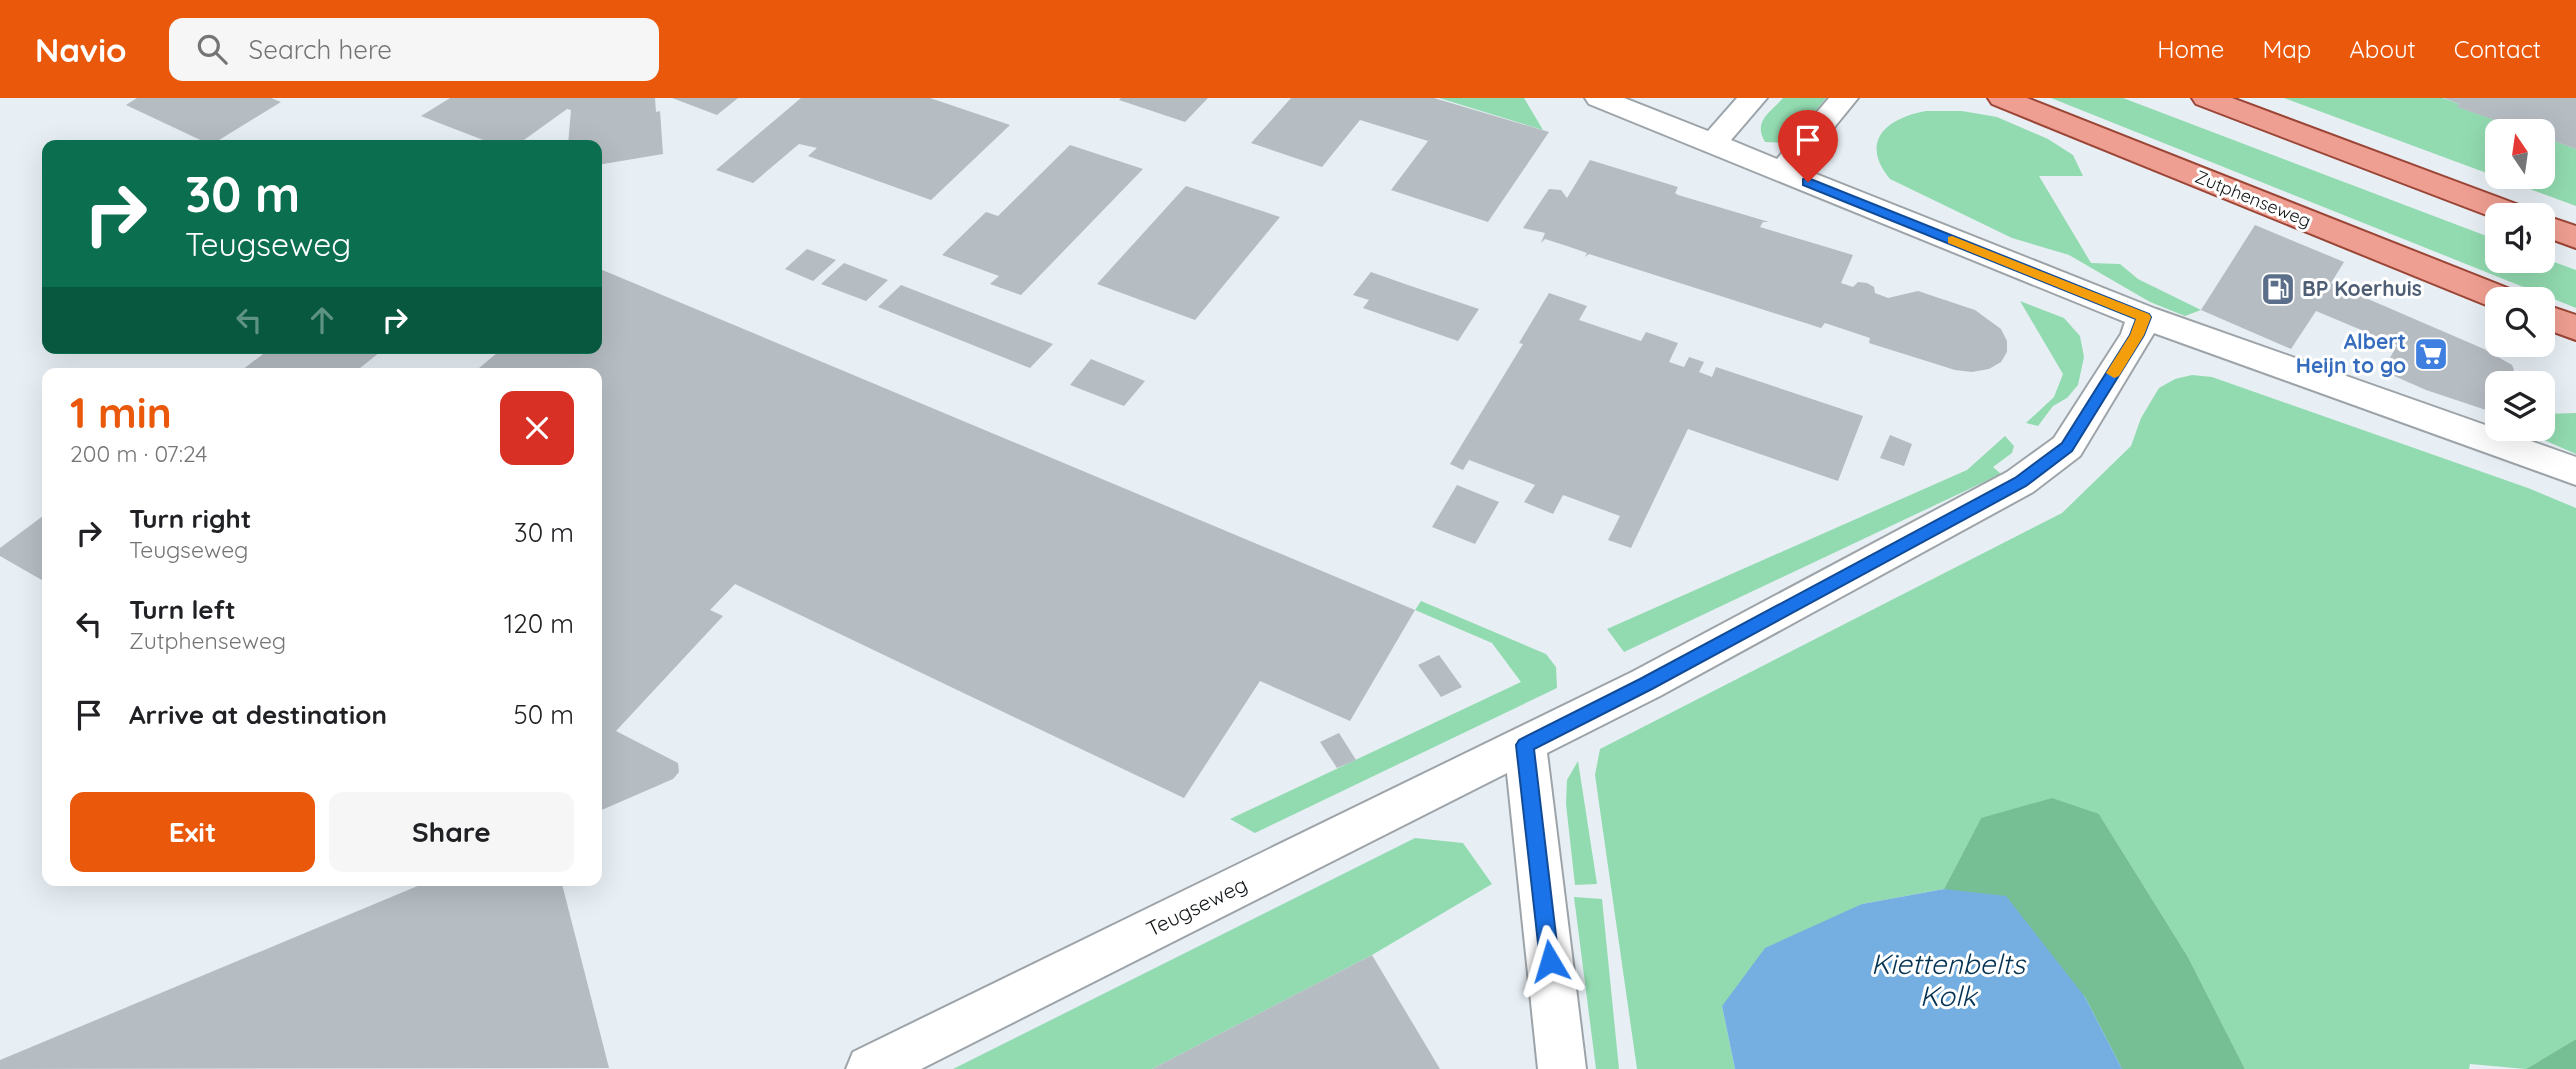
<!DOCTYPE html>
<meta charset="utf-8">
<style>
body{margin:0;font-family:Quicksand,sans-serif;background:#f6f6f6;color:#202124;height:100vh;display:flex;flex-direction:column;font-size:26px;white-space:nowrap}
*{box-sizing:border-box;margin:0}
p{font-size:23px;color:#757577}
.icon{flex:none;width:38px;height:38px;fill:none;stroke:currentColor;stroke-width:2;stroke-linecap:round;stroke-linejoin:round}
.map{position:relative;flex:1;overflow:hidden}
.drawer{position:absolute;left:42px;top:270px;width:560px;height:518px;display:flex;flex-direction:column;background:#fff;border-radius:14px;box-shadow:0 7px 28px #0002}
.drawer>*{flex:none}
.top-card{position:absolute;left:42px;top:42px;width:560px;height:214px;border-radius:14px;box-shadow:0 7px 28px #0002;background:#0b6e4f;color:#fff;overflow:hidden}
.needle{width:46px;rotate:347deg}
.fabs{position:absolute;left:2485px;top:21px;display:grid;gap:14px}
.fabs a{display:grid;place-items:center;width:70px;height:70px;border-radius:14px;background:#fff;box-shadow:0 7px 28px #0002;font-size:35px}
.pin{position:absolute;display:grid;place-items:center;width:60px;height:60px;color:#fff;margin:-72px -30px;border-radius:50% 50% 50% 0;rotate:-45deg;box-shadow:0 0 7px #0007}
.pin .icon{rotate:45deg}
.me{position:absolute;width:77px;margin:-38px;rotate:353deg;stroke-linejoin:round;filter:drop-shadow(0 0 5px #0008)}
.turn{display:flex;align-items:center;gap:24px;height:147px;padding:0 28px;font-size:32px}
.turn .icon{width:91px;height:91px;stroke-width:2.5}
.turn b{display:block;font-size:49px;line-height:60px}
.lanes{display:flex;align-items:center;height:66px;padding:0 28px;background:#0003;justify-content:center;gap:35px;direction:ltr}
.lanes .off{opacity:.35}
.round{display:grid;place-items:center;flex:none;width:74px;height:74px;border-radius:14px;background:#f6f6f6}
.headline{display:flex;align-items:center;justify-content:space-between;height:119px;padding:0 28px}
h1{font-size:42px;font-weight:800;line-height:52px;color:#ea580c}
.primary-button{display:flex;gap:14px;margin-top:auto;padding:14px 28px}
.primary-button a{flex:1;height:80px;border-radius:14px;background:#ea580c;color:#fff;font-size:28px;font-weight:800;line-height:80px;text-align:center}
.primary-button a+a{background:#f6f6f6;color:#202124}
ul{padding:0;list-style:none}
li{display:flex;align-items:center;gap:21px;height:91px;padding:0 28px}
li div{flex:1}
li b{display:block;font-size:26px}
li em{font-style:normal}
header{display:flex;align-items:center;gap:42px;box-sizing:border-box;height:98px;padding:0 35px;background:#ea580c;color:#fff}
header strong{font-size:33px}
nav{display:flex;gap:38px;margin-inline-start:auto;font-size:24px}
.search{width:490px;height:63px;background:#f6f6f6;display:flex;align-items:center;gap:18px;box-sizing:border-box;padding:0 24px;border-radius:14px;color:#757577;font-size:26px}
.map>svg:first-child{display:block}
.green{fill:#92dbb0}
.forest{fill:#76bf95}
.water{fill:#75afe1}
.building{fill:#b5bcc2}
.lines{fill:none;stroke-linecap:round;stroke-linejoin:round}
.minor-casing{stroke:#9da4a9;stroke-width:4}
.major-casing{stroke:#9b4536;stroke-width:4}
.minor{fill:#fff;fill-rule:evenodd}
.major{fill:#ef9f91;fill-rule:evenodd}
.route{fill:#1a73e8;stroke:#114b97;stroke-width:2}
.slow{fill:#f59e0b}
.labels{text-anchor:middle;stroke-width:6;stroke-linejoin:round;paint-order:stroke}
.far-street-label{font-size:18px;fill:#121517;stroke:#fff}
.service-label{font-size:21px;font-weight:bold;fill:#4e5e75;stroke:#fff;text-anchor:start}
.shop-label{font-size:21px;font-weight:bold;fill:#366cbe;stroke:#fff;text-anchor:end}
.street-label{font-size:21px;fill:#121517;stroke:#fff}
.near-water-label{font-size:28px;font-style:italic;fill:#053354;stroke:#fff}
</style>
<header>
<strong>Navio</strong>
<div class="search"><svg class="icon" aria-label="search" viewBox="0 0 24 24"><circle cx="10" cy="10" r="6"/><path d="M15 15l6 6"/></svg>Search here</div>
<nav><a>Home</a><a>Map</a><a>About</a><a>Contact</a></nav>
</header>
<div class="map">
<svg width="2576" height="971" viewBox="0 0 2576 971">
<rect width="100%" height="100%" fill="#e7eff5"/>
<g class="green">
<path d="M1439 0H1524L1543 32Z"/>
<path d="M1783 0H1826L1793 40 1783 45 1765 44C1753 23 1769 16 1783 0Z"/>
<path d="M2051 0H2123L2497 142V163H2543V160L2576 172V210Z"/>
<path d="M2284 0H2443L2459 6 2458 9 2526 33H2497V79H2543V39L2576 51V108Z"/>
<path d="M1926 13H1962L1997 19 2048 41 2073 57 2083 78H2039L2091 165 2120 166 2138 181 2201 212 2185 218 2150 204 2069 157 2012 140 1890 81C1859 44 1886 20 1926 13Z"/>
<path d="M2020 203 2064 220 2080 238 2084 259 2078 287 2067 300 2053 308 2038 328 2026 325 2054 299 2063 276Z"/>
<path d="M2192 277 2212 279 2528 390 2576 410V941L2526 971 2470 966 2469 971H2245L2188 859 2099 716 1981 720 1944 791 1862 806 1722 908 1735 971H1637L1595 677 1600 651 2062 415 2131 348 2141 320 2159 290 2175 281Z"/>
<path d="M2576 315V356L2519 331H2543V316Z"/>
<path d="M2005 338 2014 348 2012 355 1993 369 2001 376 1624 554 1607 531 1967 372Z"/>
<path d="M1421 503 1546 556 1556 569 1557 590 1255 735 1230 721 1521 584 1492 545 1415 512Z"/>
<path d="M1578 663 1597 786 1575 787 1566 706 1567 682Z"/>
<path d="M1415 740 1463 745 1492 786 1372 857 1152 971H953Z"/>
<path d="M1574 799 1602 801 1619 971H1596Z"/>
</g>
<g class="forest">
<path d="M2052 700 2099 716 2188 859 2245 971H2122L2085 899 1944 791 1981 720Z"/>
<path d="M2576 941V971H2526Z"/>
</g>
<path class="water" d="M1944 791 2006 798 2085 899 2122 971H1735L1722 908 1765 850 1862 806Z"/>
<g class="building">
<path d="M137 0H271L281 4 211 47 126 7Z"/>
<path d="M450 0H655L656 14 660 13 663 56 597 67V47H568L571 12 567 11 517 47H496L421 18Z"/>
<path d="M672 0H738L717 17Z"/>
<path d="M801 0H930L1010 27 931 102 808 58 817 50 799 46 753 85 716 72Z"/>
<path d="M1121 0H1208L1185 24 1119 2Z"/>
<path d="M1291 0H1434L1549 34 1488 124 1391 92 1428 43 1360 22 1322 69 1251 45Z"/>
<path d="M2444 0H2576V51L2543 39V33H2526L2457 9 2459 6Z"/>
<path d="M1070 47 1143 71 1021 197 990 186 999 178 942 157 986 114 998 118Z"/>
<path d="M1590 62 1678 89 1675 95 1678 97 1769 124H1763L1760 129 1763 130 1853 157 1841 185 1853 189 1858 184 1867 185 1874 189 1875 195 1888 200 1918 193 1975 212 2001 231 2007 243V254L2001 264 1989 271 1972 274 1955 272 1869 245 1870 240 1825 225 1821 230 1589 156 1585 159 1587 155 1567 148 1545 141 1541 145 1545 135 1523 130 1549 91 1561 92 1567 100Z"/>
<path d="M1186 88 1280 119 1195 222 1097 186Z"/>
<path d="M2255 127 2344 164 2331 185 2484 251 2512 267 2514 272 2506 285H2497V303L2492 314 2426 292 2383 273 2397 247 2316 213 2291 251 2201 212Z"/>
<path d="M807 151 836 162 813 183 785 171Z"/>
<path d="M844 165 888 182 866 203 821 186Z"/>
<path d="M600 171 667 199 1415 512 1350 623 1260 583 1184 700 735 486 710 512 723 518 616 633 678 665 679 674 673 681 597 714V275H473L503 250H597V174Z"/>
<path d="M1371 174 1405 186 1479 211 1458 243 1363 210 1369 202 1353 197Z"/>
<path d="M901 187 1053 246 1030 270 878 209Z"/>
<path d="M1549 195 1587 208 1579 222 1641 243 1646 234 1678 245 1669 264 1684 269 1689 259 1704 264 1699 274 1712 279 1716 269 1863 318 1838 383 1688 331 1631 450 1608 442 1620 418 1563 397 1553 416 1524 404 1535 387 1469 362 1463 372 1450 366 1523 246 1519 245Z"/>
<path d="M271 250H385L354 275H238Z"/>
<path d="M1091 261 1145 283 1124 308 1070 287Z"/>
<path d="M1890 337 1912 346 1904 368 1880 360Z"/>
<path d="M1457 387 1499 404 1475 446 1432 429Z"/>
<path d="M47 415V485L0 458V450Z"/>
<path d="M1439 557 1462 589 1441 599 1418 567Z"/>
<path d="M1339 635 1356 662 1337 670 1320 644Z"/>
<path d="M432 782H561L609 970 0 971V962Z"/>
<path d="M1372 857 1440 971H1152Z"/>
</g>
<g class="lines">
<g class="minor-casing">
<path id="minor" d="M1585 0H1624L1708 33 1737 0H1767L1731 42 1777 61 1829 0H1858L1801 70 2156 211 2576 359V387L2154 235 2080 358 2033 394 1660 598 1547 655 1586 971H1538L1507 675 921 971H846L853 954 1632 574 2007 374 2054 340 2121 236 2125 224 1589 6Z"/>
</g>
<g class="major-casing">
<g id="major">
<path d="M1988 0H2027L2515 193 2519 201H2497V210L2491 209 1992 6Z"/>
<path d="M2192 0H2232L2527 110 2532 117H2497V121L2196 6Z"/>
<path d="M2542 117H2543L2576 128V150L2543 138Z"/>
<path d="M2543 206 2576 217V242L2543 230Z"/>
</g>
</g>
<use href="#minor" class="minor"/>
<use href="#major" class="major"/>
</g>
<path class="route" d="M1808 80 2149 216 2151 219 2144 237 2072 353 2026 388 1652 591 1534 651 1559 863 1557 870 1550 872 1543 870 1540 863 1516 647 1519 642 1640 581 2015 380 2062 345 2130 237 2136 221 1803 87V81Z"/>
<path class="slow" d="M1952 138 2149 216 2151 219 2144 237 2119 278 2114 280 2106 275 2130 237 2136 221 1948 145V139Z"/>
<defs>
<g id="fuel-square" transform="scale(1.75)"><rect x="-9" y="-9" width="18" height="18" rx="4" fill="#5c6f8a" stroke="#fff"/><path d="M-5.5-6h7V0h2V4h1.3V-2.5L3-4.5l.8-.8L6-3V5H2.5V1h-1V6h-7ZM-4.2-4.7v3.2H.2V-4.7Z" fill="#fff"/></g>
<g id="supermarket-square" transform="scale(1.75)"><rect x="-9" y="-9" width="18" height="18" rx="4" fill="#3f7fe0" stroke="#fff"/><path d="M-6-5.5h2.5l.6 2H6L4.5 2H-2.5L-4.4-4H-6ZM-1.5 3.2a1.3 1.3 0 1 0 .1 0ZM3 3.2a1.3 1.3 0 1 0 .1 0Z" fill="#fff"/></g>
</defs>
<g fill-rule="evenodd">
<use href="#fuel-square" x="2278" y="191"/>
<use href="#supermarket-square" x="2431" y="256"/>
</g>
<g class="labels">
<g class="far-street-label">
<text transform="translate(2253 101) rotate(22)" y="6">Zutphenseweg</text>
</g>
<g class="service-label">
<text x="2302" y="198">BP Koerhuis</text>
</g>
<g class="shop-label">
<text x="2406" y="251">Albert<tspan x="2406" dy="24">Heijn to go</tspan></text>
</g>
<g class="street-label">
<text transform="translate(1197 809) rotate(-26)" y="7">Teugseweg</text>
</g>
<g class="near-water-label">
<text x="1948" y="876">Kiettenbelts<tspan x="1948" dy="32">Kolk</tspan></text>
</g>
</g>
</svg>
<div class="fabs">
<a><svg class="needle" viewBox="-14 -14 28 28"><path d="M0-13l5 13h-10z" fill="#e53935"/><path d="M0 13l5-13h-10z" fill="#757577"/></svg></a>
<a><svg class="icon" aria-label="sound" viewBox="0 0 24 24"><path d="M4 9h4l5-4v14l-5-4H4zM17 9q2 3 0 6"/></svg></a>
<a><svg class="icon" aria-label="search" viewBox="0 0 24 24"><circle cx="10" cy="10" r="6"/><path d="M15 15l6 6"/></svg></a>
<a><svg class="icon" aria-label="layers" viewBox="0 0 24 24"><path d="M12 4l9 5-9 5-9-5zM3 14l9 5 9-5"/></svg></a>
</div>
<div class="pin" style="left:1808px;top:84px;background:#d93025"><svg class="icon" aria-label="arrive" viewBox="0 0 24 24"><path d="M6 21V4h12l-3 4 3 4H6"/></svg></div>
<svg class="me" style="left:1550px;top:863px" viewBox="-20 -20 40 40"><path d="M0-17L14 15 0 8-14 15z" fill="#1a73e8" stroke="#fff" stroke-width="4"/></svg>
<div class="top-card">
<div class="turn"><svg class="icon" aria-label="right" viewBox="0 0 24 24"><path d="M7 20v-9h11M14 6l5 5-5 5"/></svg><div><b>30 m</b>Teugseweg</div></div>
<div class="lanes"><svg class="icon off" aria-label="left" viewBox="0 0 24 24"><path d="M17 20v-9H6M10 6l-5 5 5 5"/></svg><svg class="icon off" aria-label="ahead" viewBox="0 0 24 24"><path d="M12 20V5M6 11l6-6 6 6"/></svg><svg class="icon" aria-label="right" viewBox="0 0 24 24"><path d="M7 20v-9h11M14 6l5 5-5 5"/></svg></div>
</div>
<section class="drawer">
<div class="headline"><div><h1>1 min</h1><p>200 m · 07:24</p></div><a class="round" style="background:#d93025;color:#fff"><svg class="icon" aria-label="close" viewBox="0 0 24 24"><path d="M6 6l12 12M18 6L6 18"/></svg></a></div>
<ul>
<li><svg class="icon" aria-label="right" viewBox="0 0 24 24"><path d="M7 20v-9h11M14 6l5 5-5 5"/></svg><div><b>Turn right</b><p>Teugseweg</p></div><em>30 m</em></li>
<li><svg class="icon" aria-label="left" viewBox="0 0 24 24"><path d="M17 20v-9H6M10 6l-5 5 5 5"/></svg><div><b>Turn left</b><p>Zutphenseweg</p></div><em>120 m</em></li>
<li><svg class="icon" aria-label="arrive" viewBox="0 0 24 24"><path d="M6 21V4h12l-3 4 3 4H6"/></svg><div><b>Arrive at destination</b></div><em>50 m</em></li>
</ul>
<div class="primary-button"><a>Exit</a><a>Share</a></div>
</section>
</div>
